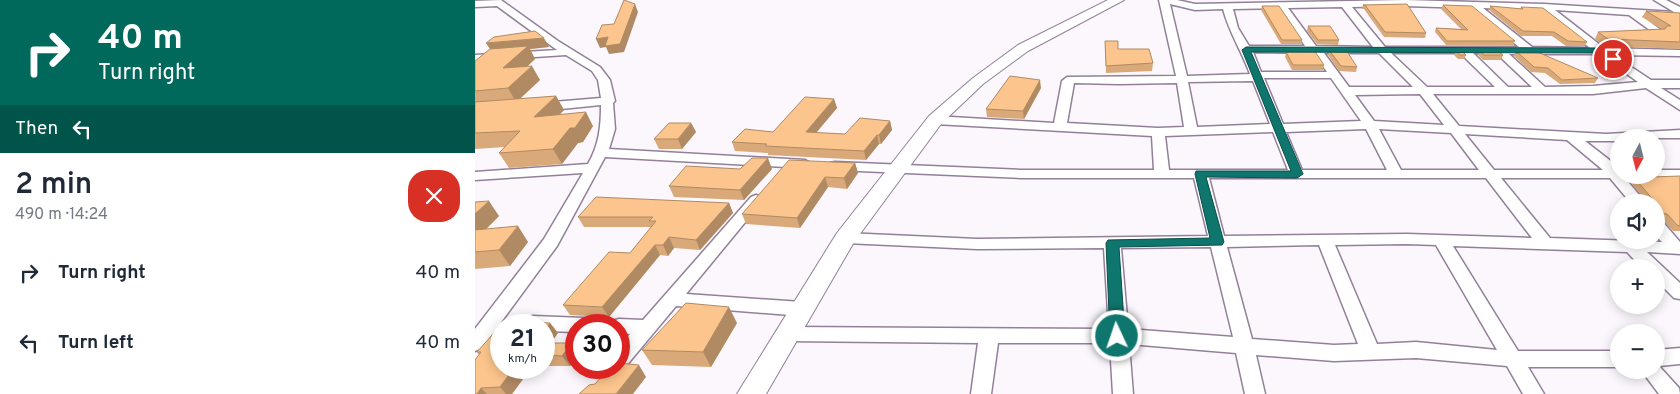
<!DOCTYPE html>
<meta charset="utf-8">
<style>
body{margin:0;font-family:Overpass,sans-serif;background:#f2f2f3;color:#1f2937;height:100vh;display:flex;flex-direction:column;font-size:19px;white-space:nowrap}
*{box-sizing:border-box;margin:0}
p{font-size:16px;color:#747a83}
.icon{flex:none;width:28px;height:28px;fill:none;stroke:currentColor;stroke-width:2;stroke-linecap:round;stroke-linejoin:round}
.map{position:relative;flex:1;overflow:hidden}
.side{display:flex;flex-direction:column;background:#fff;width:475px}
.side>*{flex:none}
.hud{background:#00695c;color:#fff;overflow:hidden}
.needle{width:32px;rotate:187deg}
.buttons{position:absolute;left:1135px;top:129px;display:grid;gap:10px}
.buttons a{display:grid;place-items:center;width:55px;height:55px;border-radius:50%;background:#fff;box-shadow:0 2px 12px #0003;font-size:25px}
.speed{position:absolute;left:15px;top:314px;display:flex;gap:10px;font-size:25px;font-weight:700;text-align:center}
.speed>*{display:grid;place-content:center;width:65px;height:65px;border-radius:50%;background:#fff;box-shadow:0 2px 12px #0003;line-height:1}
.speed small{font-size:12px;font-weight:400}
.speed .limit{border:8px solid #d22;background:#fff;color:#111}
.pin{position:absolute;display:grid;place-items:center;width:42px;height:42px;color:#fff;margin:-21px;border:2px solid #fff;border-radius:50%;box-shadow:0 1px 5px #0007}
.me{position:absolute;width:55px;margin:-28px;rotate:357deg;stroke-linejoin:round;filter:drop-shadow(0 0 4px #0008)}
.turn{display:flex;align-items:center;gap:18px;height:105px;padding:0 15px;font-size:22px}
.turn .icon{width:65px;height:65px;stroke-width:2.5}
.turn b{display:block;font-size:35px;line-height:42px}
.then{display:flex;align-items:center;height:48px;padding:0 15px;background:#0003;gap:10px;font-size:19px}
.round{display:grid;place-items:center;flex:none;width:52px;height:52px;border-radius:20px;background:#f2f2f3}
.overview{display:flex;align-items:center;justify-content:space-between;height:85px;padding:0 15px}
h1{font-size:30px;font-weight:600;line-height:38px}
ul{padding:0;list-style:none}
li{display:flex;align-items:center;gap:15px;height:70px;padding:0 15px}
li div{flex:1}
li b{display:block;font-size:19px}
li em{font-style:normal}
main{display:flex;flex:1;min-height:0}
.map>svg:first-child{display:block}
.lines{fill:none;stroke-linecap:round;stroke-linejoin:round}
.street-casing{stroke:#928099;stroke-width:3}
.secondary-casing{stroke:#928099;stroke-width:2}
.street{fill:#fff;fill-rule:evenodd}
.secondary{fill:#fff;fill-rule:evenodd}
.wall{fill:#d9a979}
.shaded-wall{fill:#b08a63}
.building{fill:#fcc58d;stroke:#b08a63}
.route{fill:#0f766e;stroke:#0a4d48}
</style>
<main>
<section class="side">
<div class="hud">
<div class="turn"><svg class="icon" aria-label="right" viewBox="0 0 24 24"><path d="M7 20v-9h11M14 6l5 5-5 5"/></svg><div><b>40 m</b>Turn right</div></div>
<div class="then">Then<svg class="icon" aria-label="left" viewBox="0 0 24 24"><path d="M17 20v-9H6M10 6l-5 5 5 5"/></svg></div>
</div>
<div class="overview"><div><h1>2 min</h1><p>490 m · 14:24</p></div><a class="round" style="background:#d93025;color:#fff"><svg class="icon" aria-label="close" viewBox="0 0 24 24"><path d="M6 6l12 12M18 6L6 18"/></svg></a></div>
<ul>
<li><svg class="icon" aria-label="right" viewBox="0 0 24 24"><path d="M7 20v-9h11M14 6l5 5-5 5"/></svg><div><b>Turn right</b></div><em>40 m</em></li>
<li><svg class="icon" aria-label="left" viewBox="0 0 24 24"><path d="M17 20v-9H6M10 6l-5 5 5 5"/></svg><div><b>Turn left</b></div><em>40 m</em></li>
</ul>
</section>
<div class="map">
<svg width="1205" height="394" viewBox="0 0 1205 394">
<rect width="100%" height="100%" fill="#fbf7fd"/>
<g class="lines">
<g class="street-casing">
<g id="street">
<path d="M26 0 83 41 125 67 135 80 140 101 138 103 140 129 134 149 330 160 337 164 330 168 130 157 82 246 7 348 0 351V329L69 239 108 173 0 180V172L113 164C124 145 126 127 126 105L66 111 60 107 66 103 126 98 123 80 117 71 91 55 0 61V55L82 50 22 6 0 7V1Z"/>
<path d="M684 0H702L720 4 930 0 1069 4 1199 12 1179 0H1191L1205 7V18L1167 16 1198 39 1199 41 1198 43 1194 44 1154 15 1080 10 1129 48 1205 50V56L1138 55 1176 80H1205V88H1186L1205 100V110L1171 88 1118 94H958L984 126 1131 134 1205 130V138H1144V141H1110L1137 162 1144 170V175H1150L1149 177 1170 202H1155L1135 178H1026L1075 238 1187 242 1181 236V220L1187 221 1205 242V254L1172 252 1205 283V299L1199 298 1181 280V268H1167L1152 252 978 246 1043 351H1144V367H1053L1069 394H1048L1032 366 941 358 859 361 781 355 790 394H770L761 353 654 344 658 394H638L635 343H523L516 394H496L503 343 312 341 305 339 303 334 305 329 312 327 634 329 629 248 502 249 370 243 364 242 362 238 364 234 370 233 502 239 733 236 719 178H546L360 170 355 169 353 166 355 163 360 162 546 170H679L677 136 460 124 454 120 460 116 579 123 587 81 592 77 701 76ZM695 4 720 10 748 9C754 32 767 52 775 74L712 76ZM930 6 996 8 1044 47H910L877 7ZM867 7 898 47 841 46 813 8ZM804 8 830 46H774L763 28 758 9ZM1008 8 1067 10 1115 48 1057 47ZM778 52 839 53 852 72H786ZM849 53H904L938 87H874ZM916 53H985L1020 87H952ZM998 53 1022 54 1057 87H1033ZM1034 54H1124L1163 82 1118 86 1070 87ZM789 78H856L886 121 808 124ZM778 81 795 124 722 127 713 82ZM599 83 644 84 702 83 709 127 683 128 592 123ZM945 94 969 125 899 121 880 95ZM891 129 912 170H827L811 132ZM904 129 976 133 1004 170H926ZM798 132 813 170H694L690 136ZM990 134 1092 140 1128 170H1019ZM734 178H1011L1057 238 932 234 749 236ZM932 244 961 245 1022 350 941 342 902 344 860 245ZM844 245 883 344 859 345 777 339 752 247ZM736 247 758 337 653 329 646 248Z"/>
<path d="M1181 170H1205V178L1176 177 1175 175H1181Z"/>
<path d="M281 195 286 197 289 200 286 203 211 294 327 302 333 304 336 309 333 314 327 316 201 306 151 366 143 368 144 347 155 334 144 333V325H135L137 321 144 319 168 320 276 197Z"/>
<path d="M58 316 109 318 116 320 118 325H101V332L69 331V325H50L49 323 51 318Z"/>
<path d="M1205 348V364L1184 366 1204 388 1205 394H1184L1166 370H1181V350Z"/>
</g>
</g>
<g class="secondary-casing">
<path id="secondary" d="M633 0H649L553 51 508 84 466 124 379 242 291 394H262L362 233 454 116 498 78 543 45Z"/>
</g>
<use href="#street" class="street"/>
<use href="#secondary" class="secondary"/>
</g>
<g class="wall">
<path d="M932 4 951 33 950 38 909 37 889 9H887L888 5Z"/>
<path d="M968 5 1040 41 1038 45H971L960 32 961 28 986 29 966 9Z"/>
<path d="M787 6 827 40 826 44H806L786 10Z"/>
<path d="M1015 6 1045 9 1046 7 1112 42 1109 46H1091L1077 36H1046L1014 10Z"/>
<path d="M1171 11 1205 13V49L1130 46 1120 39 1123 32 1186 29 1167 17Z"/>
<path d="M833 26 864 40 863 45 842 44 832 31Z"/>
<path d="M630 41 643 49 678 63 677 71 631 73Z"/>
<path d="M74 47 55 49 60 59 52 67 65 80 45 99 81 96 89 110 84 115 118 126 108 142 103 143 87 164 34 168 24 153 30 147 0 149V61L15 49Z"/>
<path d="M812 50 849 65 848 70H817L810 57Z"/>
<path d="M854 50 882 67 881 72 864 71 853 55Z"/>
<path d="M981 50 991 55 989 59H983L979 55Z"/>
<path d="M1005 51 1028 55 1026 60H1008L1003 55Z"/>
<path d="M1041 51 1123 78 1120 83 1085 84 1070 73 1056 72 1039 56Z"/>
<path d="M566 88 549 119 512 117 511 109Z"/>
<path d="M359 99 362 108 341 133 370 134 415 121 417 130 406 144H404L391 160 293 155V153L260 151 257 142 298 132Z"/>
<path d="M216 123 221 132 207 149H184L179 139Z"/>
<path d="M380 163 383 173 372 189 353 187 325 228 271 224 267 214Z"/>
<path d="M265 169H297L269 200 199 197 194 186Z"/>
<path d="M1153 175H1174L1176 177 1205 176V231H1198L1188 220 1184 219 1181 215V202H1172L1151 177Z"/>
<path d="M0 202 24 216 11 229 53 242 35 266 0 269Z"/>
<path d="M254 203 258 213 225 250 199 248 193 256 185 255 134 317 95 315 88 305 155 253 176 227H109L103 217Z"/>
<path d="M75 323 83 333 76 343 101 349V359L95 366H69V325Z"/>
<path d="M262 323 236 367 177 365 167 350Z"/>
<path d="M26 325 56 368 37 394H0L4 355 2 352Z"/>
</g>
<g class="shaded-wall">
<path d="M160 4 163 12 149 52 134 54 131 47 125 48 121 39 133 37Z"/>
<path d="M69 38 74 47 55 49 60 59 36 81 11 43Z"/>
<path d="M57 66 65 80 41 102 33 88Z"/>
<path d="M565 80 566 88 549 119 548 111Z"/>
<path d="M81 96 89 110 68 132 59 117Z"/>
<path d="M359 99 362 108 334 141 331 132Z"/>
<path d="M111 112 118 126 108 142 103 143 87 164 78 149 95 128Z"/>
<path d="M415 121 417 130 406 144 404 135Z"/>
<path d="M216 123 221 132 207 149 203 139Z"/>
<path d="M402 135 404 144 391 160 389 151Z"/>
<path d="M293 158 297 169 269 200 265 190Z"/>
<path d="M380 163 383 173 372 189 369 178Z"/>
<path d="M350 177 353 187 325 228 322 218Z"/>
<path d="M14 201 24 216 0 240V214Z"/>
<path d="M254 203 258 213 225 250 221 240Z"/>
<path d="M43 226 53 242 35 266 24 250Z"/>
<path d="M194 237 199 248 193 256 188 245Z"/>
<path d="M180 245 185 255 134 317 127 307Z"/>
<path d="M254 307 262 323 236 367 228 352Z"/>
<path d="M75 323 83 333 69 352V331Z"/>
<path d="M97 343 101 349V359L95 366 87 356Z"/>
<path d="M164 365 171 377 158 394H141Z"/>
<path d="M39 368H56L37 394H31L25 387Z"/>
<path d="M6 388 12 394H2Z"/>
</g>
<g class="building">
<path d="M149 0 160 4 145 44 130 46 133 37 121 39 127 25 139 24Z"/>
<path d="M932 4 951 33 910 32 890 5H888Z"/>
<path d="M968 5 997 6 1040 41H972L961 28 993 30Z"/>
<path d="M787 6H804L827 40H807Z"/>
<path d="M1015 6 1048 9 1046 7 1068 8 1112 42 1093 41 1079 32 1048 31Z"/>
<path d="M1171 11 1205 13V42L1133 39 1123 32 1190 29 1192 26H1196Z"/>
<path d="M833 26H855L864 40H843Z"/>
<path d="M60 31 69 38 11 43 19 37Z"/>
<path d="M630 41H643V49H674L678 63 631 66Z"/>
<path d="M53 46 28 68 57 66 33 88 0 91V61L15 49Z"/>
<path d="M812 50H839L849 65H818L811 52H814Z"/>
<path d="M854 50H871L882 67 866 66Z"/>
<path d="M981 50H986L991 55H985Z"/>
<path d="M1005 51H1023L1028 55H1009Z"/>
<path d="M1041 51H1060L1123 78 1087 80 1073 68 1059 67Z"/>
<path d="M535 76 565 80 548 111 511 109Z"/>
<path d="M81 96 59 117 111 112 100 128H95L78 149 24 153 45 131 0 133V102Z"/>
<path d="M330 97 359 99 331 132 370 134 385 118 415 121 404 135H402L389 151 290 146 292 144 257 142 270 129 298 132Z"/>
<path d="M194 123H216L203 139H179Z"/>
<path d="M277 158H293L265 190 194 186 211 166 265 169Z"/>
<path d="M314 160 380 163 369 178 350 177 322 218 267 214Z"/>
<path d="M1157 175H1174L1176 177 1205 176V226L1202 225 1192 214 1188 213 1181 205V202H1180Z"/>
<path d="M121 197 254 203 221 240 194 237 188 245H180L127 307 88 305 134 252 155 253 181 221H174L178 217H103Z"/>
<path d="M14 201 0 214V202Z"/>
<path d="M43 226 24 250 0 252V230Z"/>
<path d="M211 303 254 307 228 352 167 350Z"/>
<path d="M30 321 75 323 69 331V325H27Z"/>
<path d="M26 325V368H39L25 387 6 388 2 394H0V360L6 352H2Z"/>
<path d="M69 343H97L87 356 69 355Z"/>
<path d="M144 363 164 365 141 394H104L114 385 120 384 134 368H144Z"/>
</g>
<path class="route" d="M771 47 1126 48 1142 59 1135 61 1124 53 776 52 828 174 822 178 731 177 749 242 747 245 644 247 650 336 647 340 642 341 637 340 635 336 631 243 633 240 735 238 720 174 721 171H816L767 50Z"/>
</svg>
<div class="buttons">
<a><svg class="needle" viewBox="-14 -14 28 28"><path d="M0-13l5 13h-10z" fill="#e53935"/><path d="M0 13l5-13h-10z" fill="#747a83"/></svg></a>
<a><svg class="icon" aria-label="sound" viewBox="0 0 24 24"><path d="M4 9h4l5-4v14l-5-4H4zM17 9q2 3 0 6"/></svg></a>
<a>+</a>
<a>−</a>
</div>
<div class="speed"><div>21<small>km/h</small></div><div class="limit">30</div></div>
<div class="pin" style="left:1138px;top:59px;background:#d93025"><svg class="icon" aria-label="arrive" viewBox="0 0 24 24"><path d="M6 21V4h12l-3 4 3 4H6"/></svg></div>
<svg class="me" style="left:642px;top:336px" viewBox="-20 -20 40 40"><circle r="17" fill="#0f766e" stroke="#fff" stroke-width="3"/><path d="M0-11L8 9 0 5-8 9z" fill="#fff"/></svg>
</div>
</main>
